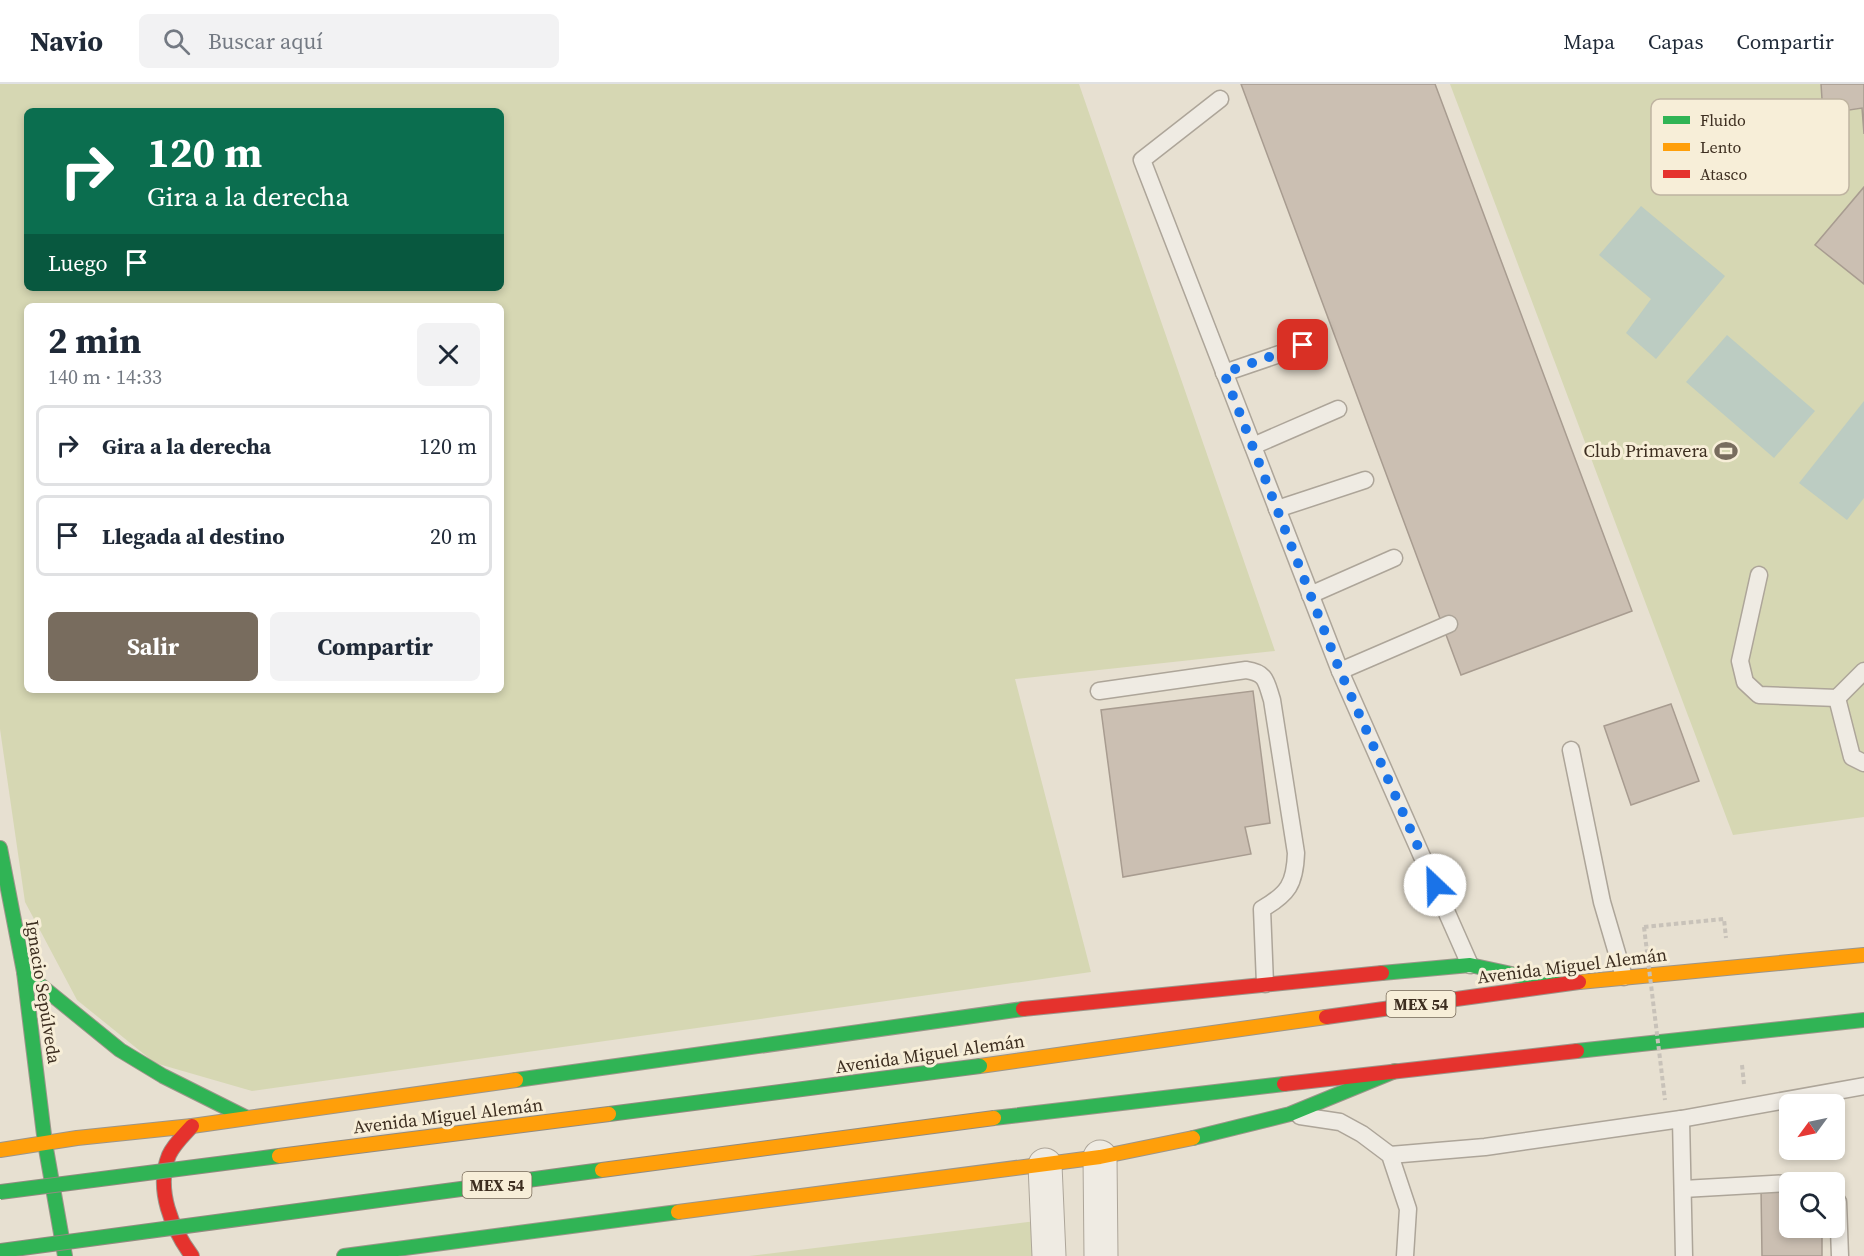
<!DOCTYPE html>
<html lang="es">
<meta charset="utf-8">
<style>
body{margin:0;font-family:"Source Serif 4",serif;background:#f2f2f3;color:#1f2937;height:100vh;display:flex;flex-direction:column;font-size:22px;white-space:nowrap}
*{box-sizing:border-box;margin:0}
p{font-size:20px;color:#747a83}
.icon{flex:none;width:33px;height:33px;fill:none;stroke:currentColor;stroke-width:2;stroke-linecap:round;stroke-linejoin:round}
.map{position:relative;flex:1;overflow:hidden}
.panel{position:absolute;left:24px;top:219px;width:480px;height:390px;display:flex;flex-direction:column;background:#fff;border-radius:9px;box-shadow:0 3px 9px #0003}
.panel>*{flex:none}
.hud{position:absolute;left:24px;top:24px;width:480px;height:183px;border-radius:9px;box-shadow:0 3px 9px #0003;background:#0b6e4f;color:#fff;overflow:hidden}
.needle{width:39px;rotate:237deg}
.fabs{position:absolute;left:1779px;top:1010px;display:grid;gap:12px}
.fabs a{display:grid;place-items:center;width:66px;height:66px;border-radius:9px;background:#fff;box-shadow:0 3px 9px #0003;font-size:30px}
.pin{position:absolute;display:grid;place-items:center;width:51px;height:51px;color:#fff;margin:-26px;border-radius:12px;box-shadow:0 3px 9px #0006}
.me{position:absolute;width:66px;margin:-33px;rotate:336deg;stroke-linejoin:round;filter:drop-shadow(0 0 4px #0008)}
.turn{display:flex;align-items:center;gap:21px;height:126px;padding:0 24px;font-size:27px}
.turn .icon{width:78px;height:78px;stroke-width:2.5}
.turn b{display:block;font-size:42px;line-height:51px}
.then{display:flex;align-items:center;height:57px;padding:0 24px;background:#0003;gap:12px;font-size:22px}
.round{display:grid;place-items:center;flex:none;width:63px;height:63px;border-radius:9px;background:#f2f2f3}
.summary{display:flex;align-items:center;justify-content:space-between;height:102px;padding:0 24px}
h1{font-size:36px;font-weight:700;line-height:45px}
.action{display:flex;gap:12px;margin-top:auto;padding:12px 24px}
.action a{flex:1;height:69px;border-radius:9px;background:#786c5e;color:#fff;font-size:24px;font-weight:700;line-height:69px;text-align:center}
.action a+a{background:#f2f2f3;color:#1f2937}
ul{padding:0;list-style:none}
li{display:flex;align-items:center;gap:18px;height:81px;margin:0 12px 9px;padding:0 12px;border:3px solid #e0e1e3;border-radius:9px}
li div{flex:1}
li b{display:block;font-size:22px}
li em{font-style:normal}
header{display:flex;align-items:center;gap:36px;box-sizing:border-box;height:84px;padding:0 30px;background:#fff;border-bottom:2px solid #e0e1e3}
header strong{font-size:28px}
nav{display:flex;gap:33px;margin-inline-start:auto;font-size:21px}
.search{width:420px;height:54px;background:#f2f2f3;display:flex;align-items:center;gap:15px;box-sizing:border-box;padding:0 21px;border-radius:9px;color:#747a83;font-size:22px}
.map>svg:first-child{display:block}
.green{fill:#d6d7b3;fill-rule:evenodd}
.water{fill:#bcccc2}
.building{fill:#cbbfb2;stroke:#a89c90;stroke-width:1.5}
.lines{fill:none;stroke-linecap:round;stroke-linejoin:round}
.lane-casing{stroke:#ada599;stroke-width:19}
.street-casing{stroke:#ada599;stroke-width:35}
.fast-casing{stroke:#9c958a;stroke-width:16}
.slow-casing{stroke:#9c958a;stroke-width:16}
.jam-casing{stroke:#9c958a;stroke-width:16}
.path{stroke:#c8c2b9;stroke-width:4;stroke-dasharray:4.5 3;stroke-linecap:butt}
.lane{stroke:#efebe3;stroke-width:16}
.street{stroke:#efebe3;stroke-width:33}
.fast{stroke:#30b455;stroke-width:14}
.slow{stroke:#ff9f0a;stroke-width:14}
.jam{stroke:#e5322d;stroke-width:14}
.fast-bridge-casing{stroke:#928b80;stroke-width:16;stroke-linecap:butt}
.slow-bridge-casing{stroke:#928b80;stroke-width:16;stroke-linecap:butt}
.path-bridge{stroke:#c8c2b9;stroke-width:4;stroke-dasharray:4.5 3;stroke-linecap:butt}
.fast-bridge{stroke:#30b455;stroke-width:14}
.slow-bridge{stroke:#ff9f0a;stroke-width:14}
.route{stroke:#1a73e8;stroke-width:10;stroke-dasharray:0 18}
.labels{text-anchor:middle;stroke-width:6;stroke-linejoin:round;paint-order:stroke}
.shield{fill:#f7eed8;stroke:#756857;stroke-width:1.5}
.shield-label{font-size:16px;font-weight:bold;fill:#3d2e20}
.poi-label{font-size:18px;fill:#3d2e20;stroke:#f7eed8;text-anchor:end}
.street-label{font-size:18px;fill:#3d2e20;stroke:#f7eed8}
.key{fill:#f7eed8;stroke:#bfb4a1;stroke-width:1.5}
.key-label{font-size:16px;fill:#3d2e20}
</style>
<header>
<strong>Navio</strong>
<div class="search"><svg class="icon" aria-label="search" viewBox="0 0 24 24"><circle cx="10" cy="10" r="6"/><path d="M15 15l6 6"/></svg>Buscar aquí</div>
<nav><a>Mapa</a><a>Capas</a><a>Compartir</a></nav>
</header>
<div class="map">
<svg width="1864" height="1172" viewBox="0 0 1864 1172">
<rect width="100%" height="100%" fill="#e7e0d1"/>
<g class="green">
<path d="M0 0H1079L1275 567 1015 595 1091 888 252 1007 155 979 77 916 25 818 0 645ZM27 27H501V204H27ZM27 222H501V606H27Z"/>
<path d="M1450 0H1864V733L1733 751Z"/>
<path d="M1044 1136V1172H749Z"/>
</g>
<g class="water">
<path d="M1641 122 1725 192 1656 275 1626 249 1651 215 1599 171Z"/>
<path d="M1727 251 1815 327 1774 374 1686 298Z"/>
<path d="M1864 317V414L1847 436 1799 399Z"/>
</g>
<g class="building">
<path d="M1241 0H1435L1632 527 1461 591Z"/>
<path d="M1821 0H1864V50L1862 24 1823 30Z"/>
<path d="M1864 103V200L1815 161Z"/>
<path d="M1253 607 1270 739 1245 743 1251 770 1123 793 1101 626Z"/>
<path d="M1671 620 1699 697 1631 721 1604 642Z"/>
<path d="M1761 1105 1790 1106V1143H1822V1172H1762Z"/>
</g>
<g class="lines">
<g class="lane-casing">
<g id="lane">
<path d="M1220 15 1142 76 1340 587 1470 881"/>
<path d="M1224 289 1303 262"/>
<path d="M1253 362 1338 325"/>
<path d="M1277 425 1365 396"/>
<path d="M1759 491 1740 577 1745 598 1759 611 1837 614 1864 587"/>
<path d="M1310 511 1394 474"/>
<path d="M1340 587 1449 540"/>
<path d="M1099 607 1246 586C1267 589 1266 598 1272 616L1296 769C1295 800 1288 810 1262 825L1265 900"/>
<path d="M1837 614 1852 673 1864 679"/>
<path d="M1571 666 1602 818 1624 893"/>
<path d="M1300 1032 1340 1038 1362 1050 1390 1071 1408 1125 1405 1172"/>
<path d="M1681 1035 1684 1172"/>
<path d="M1390 1071 1485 1063 1681 1035 1864 1002"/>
<path d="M1803 1098H1824"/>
<path d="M1683 1105 1790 1099"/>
<path d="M1834 1113 1838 1118 1840 1172"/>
</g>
</g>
<g class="street-casing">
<g id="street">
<path d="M1100 1073 1101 1172"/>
<path d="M1045 1081 1049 1172"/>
</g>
</g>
<g class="fast-casing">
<g id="fast">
<path d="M0 764 24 888 45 1059 65 1172"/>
<path d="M24 888 120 966 163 992 245 1033"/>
<path d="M1382 889 1470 881 1558 900"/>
<path d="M1577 967 1864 936"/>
<path d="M516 996 1023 925"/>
<path d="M994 1034 1284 1000"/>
<path d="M1193 1054 1290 1030 1395 987"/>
<path d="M344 1172 678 1128"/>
</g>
</g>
<g class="slow-casing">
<g id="slow">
<path d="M1579 898 1864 871"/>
<path d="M980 982 1326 933"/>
<path d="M0 1066 77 1054 192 1042 516 996"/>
<path d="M678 1128 1100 1073 1193 1054"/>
</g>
</g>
<g class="jam-casing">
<g id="jam">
<path d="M1023 925 1382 889"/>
<path d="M1326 933 1579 898"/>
<path d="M1284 1000 1577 967"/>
<path d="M192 1042C184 1051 174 1060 169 1071 155 1105 172 1145 192 1172"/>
</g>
</g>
<g class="path">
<path d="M1644 843 1724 835 1726 854"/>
<path d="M1742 981 1744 1000"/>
</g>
<use href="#lane" class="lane"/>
<use href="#street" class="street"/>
<use href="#fast" class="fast"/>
<use href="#slow" class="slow"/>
<use href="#jam" class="jam"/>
<g class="fast-bridge-casing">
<g id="fast-bridge">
<path d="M609 1030 980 982"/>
<path d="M0 1108 279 1072"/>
<path d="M0 1167 602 1086"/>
</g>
</g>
<g class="slow-bridge-casing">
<g id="slow-bridge">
<path d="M279 1072 609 1030"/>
<path d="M602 1086 994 1034"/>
</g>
</g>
<path class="path-bridge" d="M1644 843 1665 1016"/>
<use href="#fast-bridge" class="fast-bridge"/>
<use href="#slow-bridge" class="slow-bridge"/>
</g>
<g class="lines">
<path class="route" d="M1303 261 1224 289 1340 587 1435 801"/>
</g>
<defs>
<g id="stadium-bare" transform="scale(1.8)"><path d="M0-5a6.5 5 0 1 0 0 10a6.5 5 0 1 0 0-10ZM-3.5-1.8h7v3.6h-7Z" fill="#786c5e" stroke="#f7eed8" stroke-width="2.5" paint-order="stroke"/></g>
</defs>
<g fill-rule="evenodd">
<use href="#stadium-bare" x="1726" y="367"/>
</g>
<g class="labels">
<g class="shield">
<rect x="1386.5" y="907" width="69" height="26" rx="4.5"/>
<rect x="462.5" y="1088" width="69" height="26" rx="4.5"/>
</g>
<g class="shield-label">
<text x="1421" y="926">MEX 54</text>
<text x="497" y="1107">MEX 54</text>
</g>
<g class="poi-label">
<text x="1708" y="373">Club Primavera</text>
</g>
<g class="street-label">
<text transform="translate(1572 882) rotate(-7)" y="6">Avenida Miguel Alemán</text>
<text transform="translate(43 908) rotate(81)" y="6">Ignacio Sepúlveda</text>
<text transform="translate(930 970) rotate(-8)" y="6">Avenida Miguel Alemán</text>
<text transform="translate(448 1032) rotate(-7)" y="6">Avenida Miguel Alemán</text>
</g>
</g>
<rect x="1651" y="15" width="198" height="96" rx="9" class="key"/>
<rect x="1663" y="32" width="27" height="8" fill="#30b455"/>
<rect x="1663" y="59" width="27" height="8" fill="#ff9f0a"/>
<rect x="1663" y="86" width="27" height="8" fill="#e5322d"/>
<g class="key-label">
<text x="1700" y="42">Fluido</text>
<text x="1700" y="69">Lento</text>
<text x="1700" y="96">Atasco</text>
</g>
</svg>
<div class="fabs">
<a><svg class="needle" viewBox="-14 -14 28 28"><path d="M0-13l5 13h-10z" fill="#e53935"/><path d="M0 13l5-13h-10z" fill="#747a83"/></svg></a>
<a><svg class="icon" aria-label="search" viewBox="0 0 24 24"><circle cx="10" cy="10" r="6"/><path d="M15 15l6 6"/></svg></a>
</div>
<div class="pin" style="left:1303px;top:261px;background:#d93025"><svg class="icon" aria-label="arrive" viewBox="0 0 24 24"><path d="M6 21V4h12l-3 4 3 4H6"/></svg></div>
<svg class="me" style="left:1435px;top:801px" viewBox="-20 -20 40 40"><circle r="19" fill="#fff"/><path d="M0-13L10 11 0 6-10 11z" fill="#1a73e8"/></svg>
<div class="hud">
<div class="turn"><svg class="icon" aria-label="right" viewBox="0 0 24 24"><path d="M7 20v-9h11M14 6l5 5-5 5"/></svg><div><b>120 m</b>Gira a la derecha</div></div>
<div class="then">Luego<svg class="icon" aria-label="arrive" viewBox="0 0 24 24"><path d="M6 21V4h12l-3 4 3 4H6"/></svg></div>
</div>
<section class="panel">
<div class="summary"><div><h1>2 min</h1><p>140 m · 14:33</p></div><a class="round"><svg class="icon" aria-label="close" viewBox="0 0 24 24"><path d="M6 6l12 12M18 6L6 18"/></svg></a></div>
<ul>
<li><svg class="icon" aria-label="right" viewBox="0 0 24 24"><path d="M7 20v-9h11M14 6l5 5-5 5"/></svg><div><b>Gira a la derecha</b></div><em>120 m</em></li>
<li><svg class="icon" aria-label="arrive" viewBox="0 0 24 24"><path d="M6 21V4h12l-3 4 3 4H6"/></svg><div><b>Llegada al destino</b></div><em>20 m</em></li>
</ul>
<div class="action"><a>Salir</a><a>Compartir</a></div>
</section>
</div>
